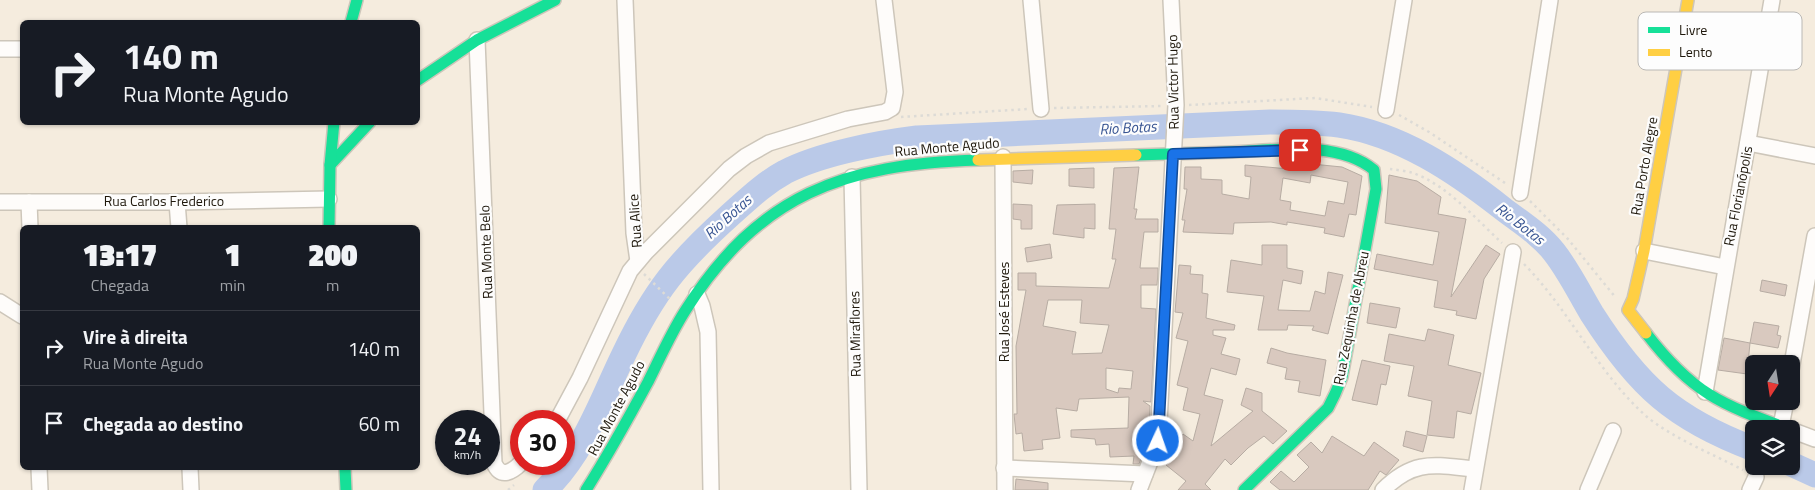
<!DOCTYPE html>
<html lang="pt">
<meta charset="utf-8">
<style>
body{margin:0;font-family:"Titillium Web",sans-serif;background:#20242c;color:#f1f3f6;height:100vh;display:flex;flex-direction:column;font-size:19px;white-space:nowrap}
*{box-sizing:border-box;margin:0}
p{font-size:16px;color:#9ea1a6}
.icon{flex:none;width:28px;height:28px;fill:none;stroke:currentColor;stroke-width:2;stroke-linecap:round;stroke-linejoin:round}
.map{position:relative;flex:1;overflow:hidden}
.details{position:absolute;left:20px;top:225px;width:400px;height:245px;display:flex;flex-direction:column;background:#171b24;border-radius:8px;box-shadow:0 1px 4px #0004}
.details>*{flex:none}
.banner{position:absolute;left:20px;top:20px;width:400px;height:105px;border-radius:8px;box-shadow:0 1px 4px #0004;background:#171b24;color:#f1f3f6;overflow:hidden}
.needle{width:32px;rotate:192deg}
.buttons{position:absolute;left:1745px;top:355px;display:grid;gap:10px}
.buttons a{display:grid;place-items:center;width:55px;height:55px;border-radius:8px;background:#171b24;box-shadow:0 1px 4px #0004;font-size:25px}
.speed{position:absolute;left:435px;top:410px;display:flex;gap:10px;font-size:25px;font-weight:700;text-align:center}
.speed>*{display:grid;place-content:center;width:65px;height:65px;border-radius:50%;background:#171b24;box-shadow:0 1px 4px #0004;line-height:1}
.speed small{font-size:12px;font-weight:400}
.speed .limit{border:8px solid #d22;background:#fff;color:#111}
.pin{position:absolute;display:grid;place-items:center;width:42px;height:42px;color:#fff;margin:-21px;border-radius:10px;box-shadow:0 2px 8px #0006}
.me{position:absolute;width:55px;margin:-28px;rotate:3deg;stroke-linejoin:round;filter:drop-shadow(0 0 4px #0008)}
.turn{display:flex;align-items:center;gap:18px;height:105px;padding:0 20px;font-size:22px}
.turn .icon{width:65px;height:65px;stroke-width:2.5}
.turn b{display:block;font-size:35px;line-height:42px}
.eta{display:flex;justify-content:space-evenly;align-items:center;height:85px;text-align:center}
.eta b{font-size:30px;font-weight:800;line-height:35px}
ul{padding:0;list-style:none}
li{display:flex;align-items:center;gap:15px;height:75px;padding:0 20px;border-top:1px solid #363941}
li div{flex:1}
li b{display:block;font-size:19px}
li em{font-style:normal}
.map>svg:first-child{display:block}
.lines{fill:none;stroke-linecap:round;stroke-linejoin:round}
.river{stroke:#bac9e8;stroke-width:25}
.building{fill:#d9c9bf;stroke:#b7aca3;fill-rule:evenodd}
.street-casing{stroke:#cdc6ba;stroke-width:18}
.fast-casing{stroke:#cdc6ba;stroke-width:14}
.slow-casing{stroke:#cdc6ba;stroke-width:14}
.path{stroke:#dddbd6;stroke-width:2.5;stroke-dasharray:2.5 4;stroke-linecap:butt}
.street{stroke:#fefcfa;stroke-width:15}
.fast{stroke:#16e098;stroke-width:11}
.slow{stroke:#ffcf43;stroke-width:11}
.route-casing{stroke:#114b97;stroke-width:12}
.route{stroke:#1a73e8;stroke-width:9}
.labels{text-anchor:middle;stroke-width:4.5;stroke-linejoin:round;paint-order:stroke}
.street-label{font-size:14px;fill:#1f180c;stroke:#fdfdfd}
.water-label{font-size:15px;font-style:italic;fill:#375492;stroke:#fdfdfd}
.key{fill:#fdfdfd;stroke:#bab8b5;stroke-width:1}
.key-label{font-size:14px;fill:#1f180c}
</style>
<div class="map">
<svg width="1815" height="490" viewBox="0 0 1815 490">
<rect width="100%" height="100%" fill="#f5ecde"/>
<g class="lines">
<g class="river">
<path d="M1791 464 1815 475"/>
<path d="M545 490C584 453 601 401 624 354 654 291 678 262 729 216 747 200 763 184 785 172 820 154 877 143 917 138L1270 122C1293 122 1316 122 1339 125 1400 134 1455 171 1502 208 1520 222 1540 234 1554 252 1569 271 1580 294 1592 314 1638 386 1674 419 1754 449"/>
</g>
</g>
<g class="building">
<path d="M1302 163 1342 167 1362 176 1356 215 1349 214 1344 237 1324 233 1325 228 1287 222V225L1271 222 1234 223 1233 234 1183 232 1185 220H1182L1187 189H1184L1185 167H1201V179L1222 180V194L1249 199 1251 177 1245 176V165L1300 170ZM1311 175 1348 182 1344 204 1328 201 1325 216 1290 210 1291 202 1280 200 1283 178 1310 183Z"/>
<path d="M1139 167 1134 209H1137L1135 219H1158V232H1144L1140 268H1158V273L1157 285H1141V308L1156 309 1151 402 1143 401 1150 406 1149 439 1139 464H1133L1134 456 1110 457 1109 444 1096 445 1095 439 1071 437V430L1128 428 1129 397 1079 399 1077 411 1056 408 1060 438 1042 440 1043 449 1024 451 1022 433 1016 434 1014 414H1017L1016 346 1026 290H1018V273H1036V286L1109 288 1116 259H1112L1116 229H1109L1114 168ZM1048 300H1082L1080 323 1109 325 1102 353 1072 354 1076 332 1043 326ZM1106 368 1133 371 1131 389 1119 388 1118 393 1106 389Z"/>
<path d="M1094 168V188L1069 186V169Z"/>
<path d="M1033 170 1032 184 1013 182V171Z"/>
<path d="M1389 175 1417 181 1441 197 1438 214 1466 219 1451 297 1486 245 1500 254 1484 279 1476 319 1456 315 1457 311 1434 307 1438 281 1374 269 1377 254 1433 265 1439 232 1385 223Z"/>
<path d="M1013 204 1032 205V229H1021V220L1013 219Z"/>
<path d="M1095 204V229L1084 228V238L1053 234 1057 205Z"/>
<path d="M1050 244 1052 258 1027 262 1025 248Z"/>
<path d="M1262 245H1287V268L1303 271 1301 284 1283 280 1278 310 1310 311 1315 291 1325 294 1328 272 1343 275 1328 334 1312 330 1314 326 1288 325 1287 330H1258L1264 296 1227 292 1231 260 1262 265Z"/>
<path d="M1179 265 1191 266 1190 274 1203 275 1202 293 1208 294 1206 318 1235 325 1234 330H1213V335L1226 338 1221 354 1240 359 1236 375 1211 368 1204 395 1223 400 1211 446 1253 411 1241 405 1246 388 1262 393V411L1287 431 1273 444 1264 436 1248 448 1231 465 1225 459 1205 484 1211 490H1178L1186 481 1166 465 1182 446 1176 442 1183 434 1193 441 1200 414 1183 410 1188 388 1177 385 1188 341 1176 338 1183 313 1175 312Z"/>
<path d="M1762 280 1787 285 1785 296 1760 291Z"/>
<path d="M1370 303 1400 308 1396 328 1367 323Z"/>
<path d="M1754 322 1779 326 1777 335 1781 336 1778 348 1750 343Z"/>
<path d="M1428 329 1454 335 1448 365 1481 373 1471 414 1457 411 1454 438 1427 435 1432 401 1408 396 1414 366 1384 361 1389 334 1425 341Z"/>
<path d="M1724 338 1750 343 1747 374 1718 370Z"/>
<path d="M1271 348 1287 353 1326 360 1320 396 1298 392 1300 381 1285 379 1287 368 1267 363Z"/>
<path d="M1362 360 1390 366 1386 385 1381 384 1377 405 1352 400Z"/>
<path d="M1406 431 1427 436 1423 452 1403 446Z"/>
<path d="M1332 436 1364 456 1374 442 1399 460 1386 475 1380 471 1368 490H1280L1270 482 1281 471 1294 482 1309 467 1297 455 1311 442 1322 453Z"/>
<path d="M1016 479 1048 483V490H1015Z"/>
</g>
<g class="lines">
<g class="street-casing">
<g id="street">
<path d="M625 0 634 233 638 261"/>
<path d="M1031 0 1041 109"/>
<path d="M477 40 494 463C501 479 512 472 521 463"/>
<path d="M0 49H22"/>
<path d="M1386 110 1404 0"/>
<path d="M1748 143 1815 156"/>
<path d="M1003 157 1005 490"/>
<path d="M852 177 859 490"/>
<path d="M1520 193 1550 0"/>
<path d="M0 202H177L329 199"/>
<path d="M29 202 30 228"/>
<path d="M177 202 179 228"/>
<path d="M1644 251 1725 267"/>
<path d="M697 294 702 306 708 332 711 490"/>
<path d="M0 302 22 316"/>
<path d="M1791 370 1815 236"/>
<path d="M1705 392 1772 0"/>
<path d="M557 421 580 378 630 271 646 252 729 169 746 156 769 143 848 119 885 112 892 108 895 92 884 0"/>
<path d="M1781 426 1786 401"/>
<path d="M1791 430 1815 439"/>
<path d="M39 468 40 490"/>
<path d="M190 468 191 490"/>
<path d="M1004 468 1145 474"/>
<path d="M1139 490 1158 441 1176 105 1171 0"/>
<path d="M1383 490C1414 459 1434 465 1474 469"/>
<path d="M1472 490 1513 252"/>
<path d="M1588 490 1613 431"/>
<path d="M1750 490 1756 477"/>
</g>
</g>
<g class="fast-casing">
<g id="fast">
<path d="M351 22 357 0"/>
<path d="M418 80 477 40 555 0"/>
<path d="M1136 155C1168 154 1200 153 1232 152 1276 150 1338 140 1374 170L1376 189 1342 377 1335 394 1328 408 1244 490"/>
<path d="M330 165 370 122"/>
<path d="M329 228 330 165 334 122"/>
<path d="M1646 333C1692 393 1720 404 1789 429"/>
<path d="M345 468 346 490"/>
<path d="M586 490C608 455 628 419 648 382 660 358 671 333 685 311 759 194 844 164 978 160"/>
</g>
</g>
<g class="slow-casing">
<g id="slow">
<path d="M978 160 1136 155"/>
<path d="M1646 333 1628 310 1633 299 1644 251 1688 0"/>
</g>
</g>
<g class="path">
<path d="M1189 105 1315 98 1372 107"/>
<path d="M1054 108 1163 106"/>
<path d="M1399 115 1429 132 1508 185"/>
<path d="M901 117 1028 109"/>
<path d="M1390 169C1397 170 1406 171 1413 173 1447 185 1476 219 1502 243"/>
<path d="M1530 201 1568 239 1616 298"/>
<path d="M1524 264C1570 311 1597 372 1646 416 1672 438 1713 454 1743 470"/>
<path d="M644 274 672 301"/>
<path d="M533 470 540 464"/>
<path d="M508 490 514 485"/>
</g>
<use href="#street" class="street"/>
<use href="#fast" class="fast"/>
<use href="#slow" class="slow"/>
</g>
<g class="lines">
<g class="route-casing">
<path id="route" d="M1158 441 1173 154 1300 150"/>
</g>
<use href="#route" class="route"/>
</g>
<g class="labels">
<g class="street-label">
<text transform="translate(1173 82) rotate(-91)" y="5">Rua Victor Hugo</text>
<text transform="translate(947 147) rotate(-5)" y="5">Rua Monte Agudo</text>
<text transform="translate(1644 166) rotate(-80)" y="5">Rua Porto Alegre</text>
<text transform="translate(1738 196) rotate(-79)" y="5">Rua Florianópolis</text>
<text x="164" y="206">Rua Carlos Frederico</text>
<text transform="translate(635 221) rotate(-94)" y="5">Rua Alice</text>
<text transform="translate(486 252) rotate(-92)" y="5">Rua Monte Belo</text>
<text transform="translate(1004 312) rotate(-90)" y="5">Rua José Esteves</text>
<text transform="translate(1351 318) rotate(-79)" y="5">Rua Zequinha de Abreu</text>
<text transform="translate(855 334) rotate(-91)" y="5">Rua Miraflores</text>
<text transform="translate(616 408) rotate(-62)" y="5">Rua Monte Agudo</text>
</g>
<g class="water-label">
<text transform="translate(1128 128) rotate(-3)" y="5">Rio Botas</text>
<text transform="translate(728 217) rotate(-42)" y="5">Rio Botas</text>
<text transform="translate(1520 224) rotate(38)" y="5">Rio Botas</text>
</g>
</g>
<rect x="1638" y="12" width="164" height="58" rx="8" class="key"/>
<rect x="1648" y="27" width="22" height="6" fill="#16e098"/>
<rect x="1648" y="49" width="22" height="7" fill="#ffcf43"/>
<g class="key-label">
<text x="1679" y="35">Livre</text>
<text x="1679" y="57">Lento</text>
</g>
</svg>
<div class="buttons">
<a><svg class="needle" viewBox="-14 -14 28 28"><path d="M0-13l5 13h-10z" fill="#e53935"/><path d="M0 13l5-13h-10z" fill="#9ea1a6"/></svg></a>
<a><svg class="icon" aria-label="layers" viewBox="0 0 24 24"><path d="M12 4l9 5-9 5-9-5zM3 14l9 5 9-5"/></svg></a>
</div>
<div class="speed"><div>24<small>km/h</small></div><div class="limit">30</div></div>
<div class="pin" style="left:1300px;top:150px;background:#d93025"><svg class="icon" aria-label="arrive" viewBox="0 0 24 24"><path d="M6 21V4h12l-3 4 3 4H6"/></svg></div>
<svg class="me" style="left:1158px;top:441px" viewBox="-20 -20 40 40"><circle r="17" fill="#1a73e8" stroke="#fff" stroke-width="3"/><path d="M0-11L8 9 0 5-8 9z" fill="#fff"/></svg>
<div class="banner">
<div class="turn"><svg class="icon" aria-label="right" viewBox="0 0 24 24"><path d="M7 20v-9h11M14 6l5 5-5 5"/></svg><div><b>140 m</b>Rua Monte Agudo</div></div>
</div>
<section class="details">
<div class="eta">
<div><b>13:17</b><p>Chegada</p></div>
<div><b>1</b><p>min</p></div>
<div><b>200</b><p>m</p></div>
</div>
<ul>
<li><svg class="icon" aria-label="right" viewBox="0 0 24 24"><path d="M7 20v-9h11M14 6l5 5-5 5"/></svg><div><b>Vire à direita</b><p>Rua Monte Agudo</p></div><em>140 m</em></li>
<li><svg class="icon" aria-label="arrive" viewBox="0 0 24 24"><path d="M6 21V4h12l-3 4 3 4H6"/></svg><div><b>Chegada ao destino</b></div><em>60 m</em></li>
</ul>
</section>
</div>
